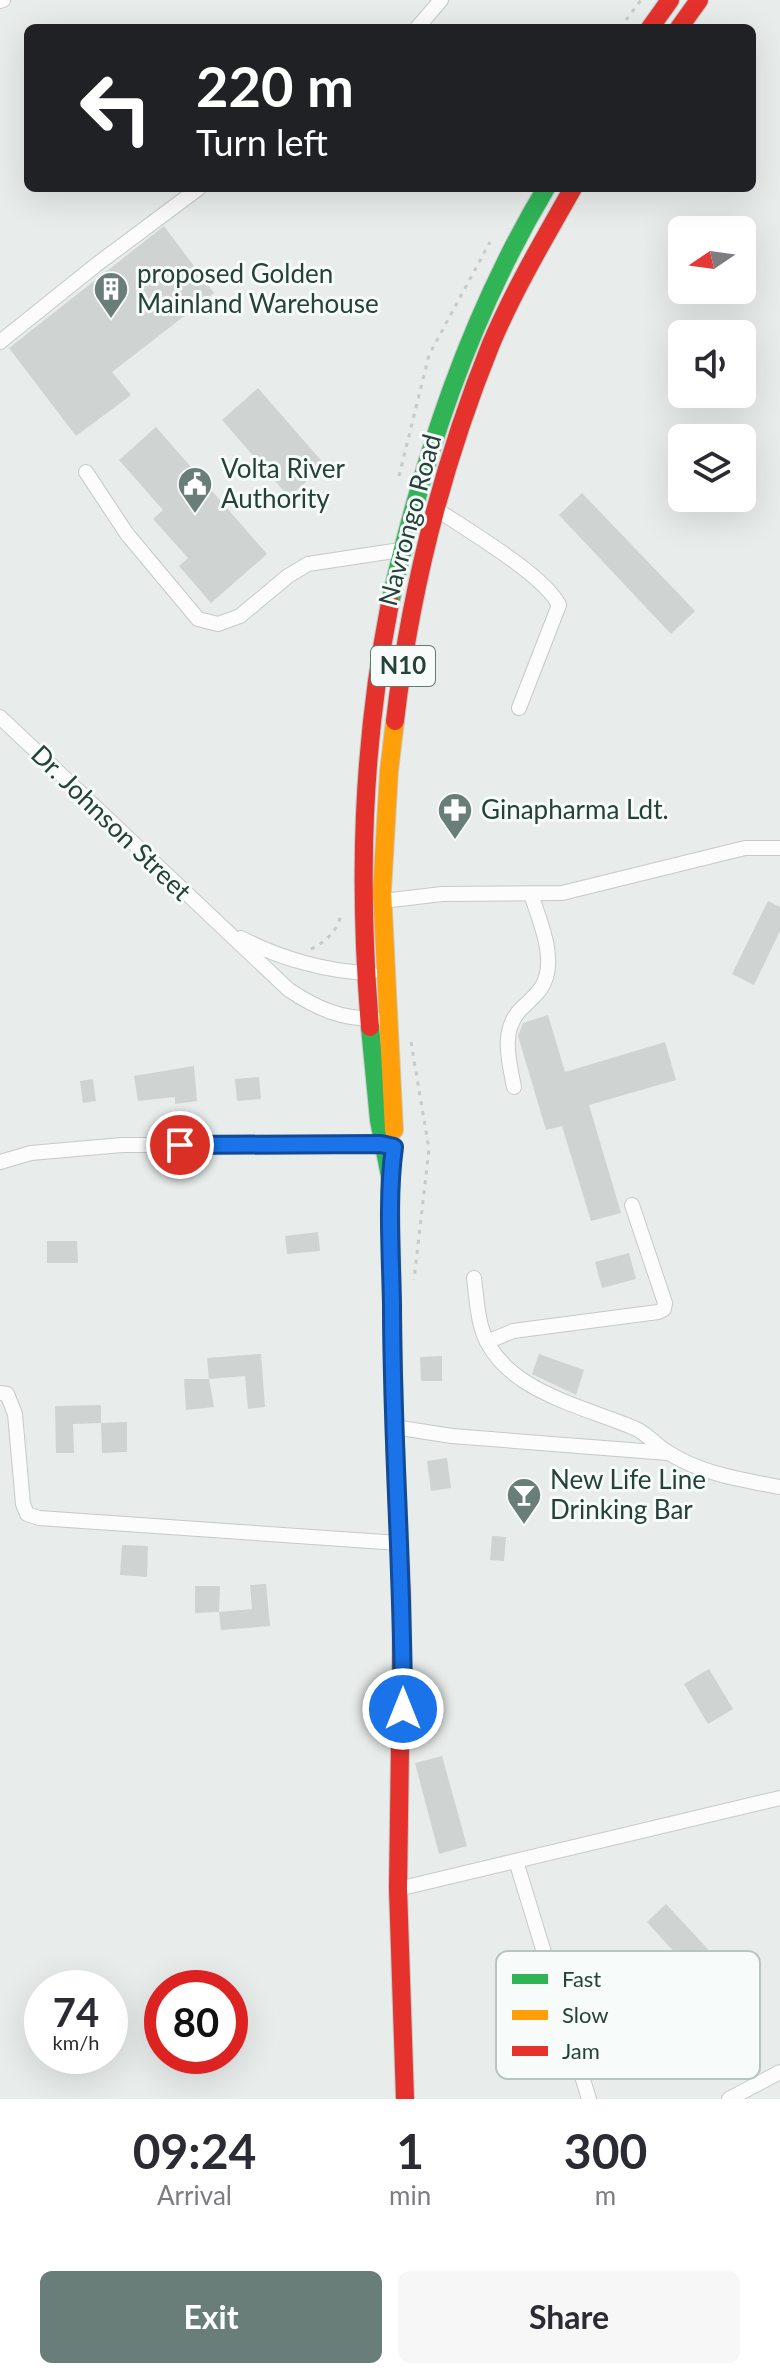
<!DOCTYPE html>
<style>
body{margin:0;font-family:Lato,sans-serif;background:#f7f7f7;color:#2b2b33;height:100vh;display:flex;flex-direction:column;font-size:30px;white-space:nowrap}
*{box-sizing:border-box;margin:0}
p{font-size:26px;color:#7c7c81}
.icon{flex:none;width:44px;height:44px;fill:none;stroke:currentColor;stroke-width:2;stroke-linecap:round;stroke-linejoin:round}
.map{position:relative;height:2099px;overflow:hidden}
.drawer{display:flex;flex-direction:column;background:#fff;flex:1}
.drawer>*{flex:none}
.banner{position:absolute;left:24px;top:24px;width:732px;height:168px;border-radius:12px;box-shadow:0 8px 32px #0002;background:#202124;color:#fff;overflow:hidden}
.needle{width:52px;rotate:257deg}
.buttons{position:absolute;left:668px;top:216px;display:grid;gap:16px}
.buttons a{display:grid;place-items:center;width:88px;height:88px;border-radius:12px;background:#fff;box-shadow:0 8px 32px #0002;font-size:40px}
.speed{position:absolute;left:24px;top:1970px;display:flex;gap:16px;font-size:40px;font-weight:700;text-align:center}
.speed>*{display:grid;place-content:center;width:104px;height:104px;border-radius:50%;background:#fff;box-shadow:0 8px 32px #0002;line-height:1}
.speed small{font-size:20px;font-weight:400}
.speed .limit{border:12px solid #d22;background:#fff;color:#111}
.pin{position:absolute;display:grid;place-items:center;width:68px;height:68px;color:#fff;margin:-34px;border:4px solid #fff;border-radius:50%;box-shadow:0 2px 8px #0007}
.me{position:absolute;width:88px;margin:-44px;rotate:0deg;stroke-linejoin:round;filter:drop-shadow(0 0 6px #0008)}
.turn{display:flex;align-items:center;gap:28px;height:168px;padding:0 40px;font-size:36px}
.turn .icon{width:104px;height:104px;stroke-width:2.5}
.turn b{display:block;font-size:56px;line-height:68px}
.eta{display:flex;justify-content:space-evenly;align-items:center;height:136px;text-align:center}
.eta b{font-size:48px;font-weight:700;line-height:56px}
.action{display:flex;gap:16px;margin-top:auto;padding:16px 40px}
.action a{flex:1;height:92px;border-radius:12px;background:#697e78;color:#fff;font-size:32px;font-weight:700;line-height:92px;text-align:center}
.action a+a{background:#f7f7f7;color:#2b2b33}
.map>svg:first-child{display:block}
.building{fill:#cfd4d2}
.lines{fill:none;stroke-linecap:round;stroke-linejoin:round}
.street-casing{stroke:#c5cac8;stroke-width:16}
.fast-casing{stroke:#c3ccc9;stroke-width:20}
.slow-casing{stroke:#c3ccc9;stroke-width:20}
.jam-casing{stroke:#c3ccc9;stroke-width:20}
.path{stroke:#c3ccca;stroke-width:3;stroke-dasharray:4 6;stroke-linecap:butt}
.street{stroke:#fcfcfc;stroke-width:14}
.fast{stroke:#30b455;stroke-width:18}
.slow{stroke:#ff9f0a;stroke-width:18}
.jam{stroke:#e5322d;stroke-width:18}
.route-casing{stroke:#114b97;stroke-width:20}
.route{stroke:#1a73e8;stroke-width:14}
.labels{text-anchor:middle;stroke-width:6;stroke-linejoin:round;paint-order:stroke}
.shield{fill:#f7fbf9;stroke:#637a73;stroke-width:2}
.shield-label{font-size:24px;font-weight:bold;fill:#24423a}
.poi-label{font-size:26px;fill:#24423a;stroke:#f7fbf9;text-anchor:start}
.street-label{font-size:26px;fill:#24423a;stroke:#f7fbf9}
.key{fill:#f7fbf9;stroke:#b8c4c0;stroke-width:2}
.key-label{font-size:22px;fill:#24423a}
</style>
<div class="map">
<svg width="780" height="2099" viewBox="0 0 780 2099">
<rect width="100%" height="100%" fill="#e8edeb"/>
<g class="building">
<path d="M164 226 214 293 112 372 131 395 76 436 9 348Z"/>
<path d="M258 388 325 465 289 497 222 420Z"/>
<path d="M156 427 267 554 211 603 179 566 188 558 153 519 163 510 119 460Z"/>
<path d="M582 493 695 611 671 634 559 515Z"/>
<path d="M768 901 780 907V931L754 985 732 974Z"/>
<path d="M548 1015 565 1072 665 1042 676 1080 589 1105 621 1213 591 1221 562 1126 546 1130 518 1036 523 1023Z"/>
<path d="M194 1066 197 1101 175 1104V1097L138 1101 134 1076Z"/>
<path d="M259 1077 261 1099 237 1101 235 1079Z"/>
<path d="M93 1079 96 1101 83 1103 80 1081Z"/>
<path d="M318 1232 320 1251 287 1254 285 1236Z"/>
<path d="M47 1241H77L78 1263H47Z"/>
<path d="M629 1253 636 1279 602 1288 595 1262Z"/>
<path d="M261 1354 265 1407 248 1409 245 1376 209 1379 207 1358Z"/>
<path d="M539 1354 584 1370 576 1395 532 1374Z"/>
<path d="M442 1356V1381H421L420 1357Z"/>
<path d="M184 1379H209L214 1407 186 1410Z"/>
<path d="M101 1405V1423L73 1424 74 1453H56L55 1406Z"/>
<path d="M127 1422V1452L102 1453 101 1423Z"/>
<path d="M447 1458 451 1488 431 1491 427 1461Z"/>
<path d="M492 1536 506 1537 504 1561 490 1560Z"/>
<path d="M122 1545 148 1546 147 1577 120 1575Z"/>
<path d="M266 1584 270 1626 221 1630 219 1612 252 1609 250 1585Z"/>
<path d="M195 1586H220L219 1612 195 1613Z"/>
<path d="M709 1669 733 1709 708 1724 684 1684Z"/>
<path d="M442 1756 467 1846 439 1854 415 1763Z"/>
<path d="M666 1904 717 1959 697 1977 647 1922Z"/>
</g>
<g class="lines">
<g class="street-casing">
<g id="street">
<path d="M0 1 3 0"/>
<path d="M417 28 441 0"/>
<path d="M0 342 96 265 199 188"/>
<path d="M86 472 127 534 198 619 218 624 240 616 288 576 308 564 407 549"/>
<path d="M436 509C467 530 543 574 559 605L519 708"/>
<path d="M0 717 289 990C318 1009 341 1019 376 1019"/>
<path d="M383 901 442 894 562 893 745 848H780"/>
<path d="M241 938C279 958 327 972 371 973"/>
<path d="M514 1087C509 1061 500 1030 521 1009 530 1000 541 992 545 980 555 954 539 919 531 894"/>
<path d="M0 1162 31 1153 122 1145H386"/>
<path d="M474 1278C476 1294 477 1311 481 1326 498 1390 583 1406 634 1428 647 1433 656 1446 669 1453 702 1474 743 1480 780 1487"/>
<path d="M487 1342 513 1331 658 1312 664 1309 665 1303 632 1205"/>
<path d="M0 1393 7 1394 15 1414 23 1504 27 1514 39 1518 399 1543"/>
<path d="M394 1427 452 1436 668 1453"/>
<path d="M516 1861 589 2099"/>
<path d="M398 1889 780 1798"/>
<path d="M729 2099 780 2072"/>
</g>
</g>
<g class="fast-casing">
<g id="fast">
<path d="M390 603C423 458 469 317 546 188"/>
<path d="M370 1027 379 1120 390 1176 394 1420"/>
</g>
</g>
<g class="slow-casing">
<path id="slow" d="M394 1130 382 891 389 771 395 721"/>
</g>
<g class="jam-casing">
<g id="jam">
<path d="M650 28 670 0"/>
<path d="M679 28 699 0"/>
<path d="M395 721C410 592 442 465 491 344 514 290 544 239 573 188"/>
<path d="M370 1027C358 881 362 747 390 603"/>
<path d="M394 1420 402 1605 398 1889 405 2099"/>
</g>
</g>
<g class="path">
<path d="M620 28 641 0"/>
<path d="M399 476 429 355 490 242"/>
<path d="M311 949C325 942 338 931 341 914"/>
<path d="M411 1042 429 1149 414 1280"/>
</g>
<use href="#street" class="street"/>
<use href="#fast" class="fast"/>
<use href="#slow" class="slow"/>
<use href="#jam" class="jam"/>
</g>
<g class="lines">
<g class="route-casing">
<path id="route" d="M180 1145 381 1144 394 1147C387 1199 391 1253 392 1305 392 1440 403 1574 403 1709"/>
</g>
<use href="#route" class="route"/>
</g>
<defs>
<g id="building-pin" transform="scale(1.8)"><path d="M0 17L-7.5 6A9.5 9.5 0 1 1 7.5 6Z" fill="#697e78" stroke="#f7fbf9"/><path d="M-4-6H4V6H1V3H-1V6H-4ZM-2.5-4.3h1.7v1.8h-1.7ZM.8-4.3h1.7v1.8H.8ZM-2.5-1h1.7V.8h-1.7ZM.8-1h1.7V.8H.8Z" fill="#fff"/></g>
<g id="civic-pin" transform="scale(1.8)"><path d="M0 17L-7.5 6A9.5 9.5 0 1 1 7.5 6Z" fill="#697e78" stroke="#f7fbf9"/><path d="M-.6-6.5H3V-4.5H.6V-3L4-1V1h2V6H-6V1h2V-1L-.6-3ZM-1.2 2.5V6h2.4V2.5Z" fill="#fff"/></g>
<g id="pharmacy-pin" transform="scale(1.8)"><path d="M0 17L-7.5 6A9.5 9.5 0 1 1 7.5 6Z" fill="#697e78" stroke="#f7fbf9"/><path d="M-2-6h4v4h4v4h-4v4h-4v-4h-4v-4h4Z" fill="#fff"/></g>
<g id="bar-pin" transform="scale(1.8)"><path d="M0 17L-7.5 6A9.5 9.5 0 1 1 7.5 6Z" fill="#697e78" stroke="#f7fbf9"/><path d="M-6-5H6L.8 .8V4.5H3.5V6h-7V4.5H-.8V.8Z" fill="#fff"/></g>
</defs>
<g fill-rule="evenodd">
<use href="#building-pin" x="111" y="289"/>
<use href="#civic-pin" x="195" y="484"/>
<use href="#pharmacy-pin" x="455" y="810"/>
<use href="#bar-pin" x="524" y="1495"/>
</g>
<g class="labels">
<rect class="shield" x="371" y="646" width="64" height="40" rx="6"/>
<g class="shield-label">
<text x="403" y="674">N10</text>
</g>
<g class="poi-label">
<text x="137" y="283">proposed Golden<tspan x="137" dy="30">Mainland Warehouse</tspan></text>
<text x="221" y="478">Volta River<tspan x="221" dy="30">Authority</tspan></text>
<text x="481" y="819">Ginapharma Ldt.</text>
<text x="550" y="1489">New Life Line<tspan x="550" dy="30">Drinking Bar</tspan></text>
</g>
<g class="street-label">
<text transform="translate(410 520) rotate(-75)" y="9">Navrongo Road</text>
<text transform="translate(111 823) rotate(44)" y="9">Dr. Johnson Street</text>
</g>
</g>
<rect x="496" y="1951" width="264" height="128" rx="12" class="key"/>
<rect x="512" y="1974" width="36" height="10" fill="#30b455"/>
<rect x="512" y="2010" width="36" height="10" fill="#ff9f0a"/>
<rect x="512" y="2046" width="36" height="10" fill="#e5322d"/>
<g class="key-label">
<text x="562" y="1987">Fast</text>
<text x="562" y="2023">Slow</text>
<text x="562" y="2059">Jam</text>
</g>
</svg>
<div class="buttons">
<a><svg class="needle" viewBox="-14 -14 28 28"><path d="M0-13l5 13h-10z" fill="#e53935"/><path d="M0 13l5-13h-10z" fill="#7c7c81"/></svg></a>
<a><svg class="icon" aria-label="sound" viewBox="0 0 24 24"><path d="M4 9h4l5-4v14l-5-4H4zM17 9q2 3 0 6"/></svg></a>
<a><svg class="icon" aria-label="layers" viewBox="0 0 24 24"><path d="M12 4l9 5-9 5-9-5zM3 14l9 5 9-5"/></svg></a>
</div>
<div class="speed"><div>74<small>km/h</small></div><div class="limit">80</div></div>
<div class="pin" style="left:180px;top:1145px;background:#d93025"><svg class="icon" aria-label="arrive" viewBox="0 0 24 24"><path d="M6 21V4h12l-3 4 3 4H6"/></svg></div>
<svg class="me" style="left:403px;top:1709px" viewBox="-20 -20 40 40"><circle r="17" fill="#1a73e8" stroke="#fff" stroke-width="3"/><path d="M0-11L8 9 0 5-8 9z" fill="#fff"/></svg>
<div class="banner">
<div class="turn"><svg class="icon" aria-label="left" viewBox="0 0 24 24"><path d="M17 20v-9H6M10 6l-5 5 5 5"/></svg><div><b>220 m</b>Turn left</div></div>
</div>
</div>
<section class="drawer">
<div class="eta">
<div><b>09:24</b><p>Arrival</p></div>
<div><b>1</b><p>min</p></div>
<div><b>300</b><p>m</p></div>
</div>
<div class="action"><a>Exit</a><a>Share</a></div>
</section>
